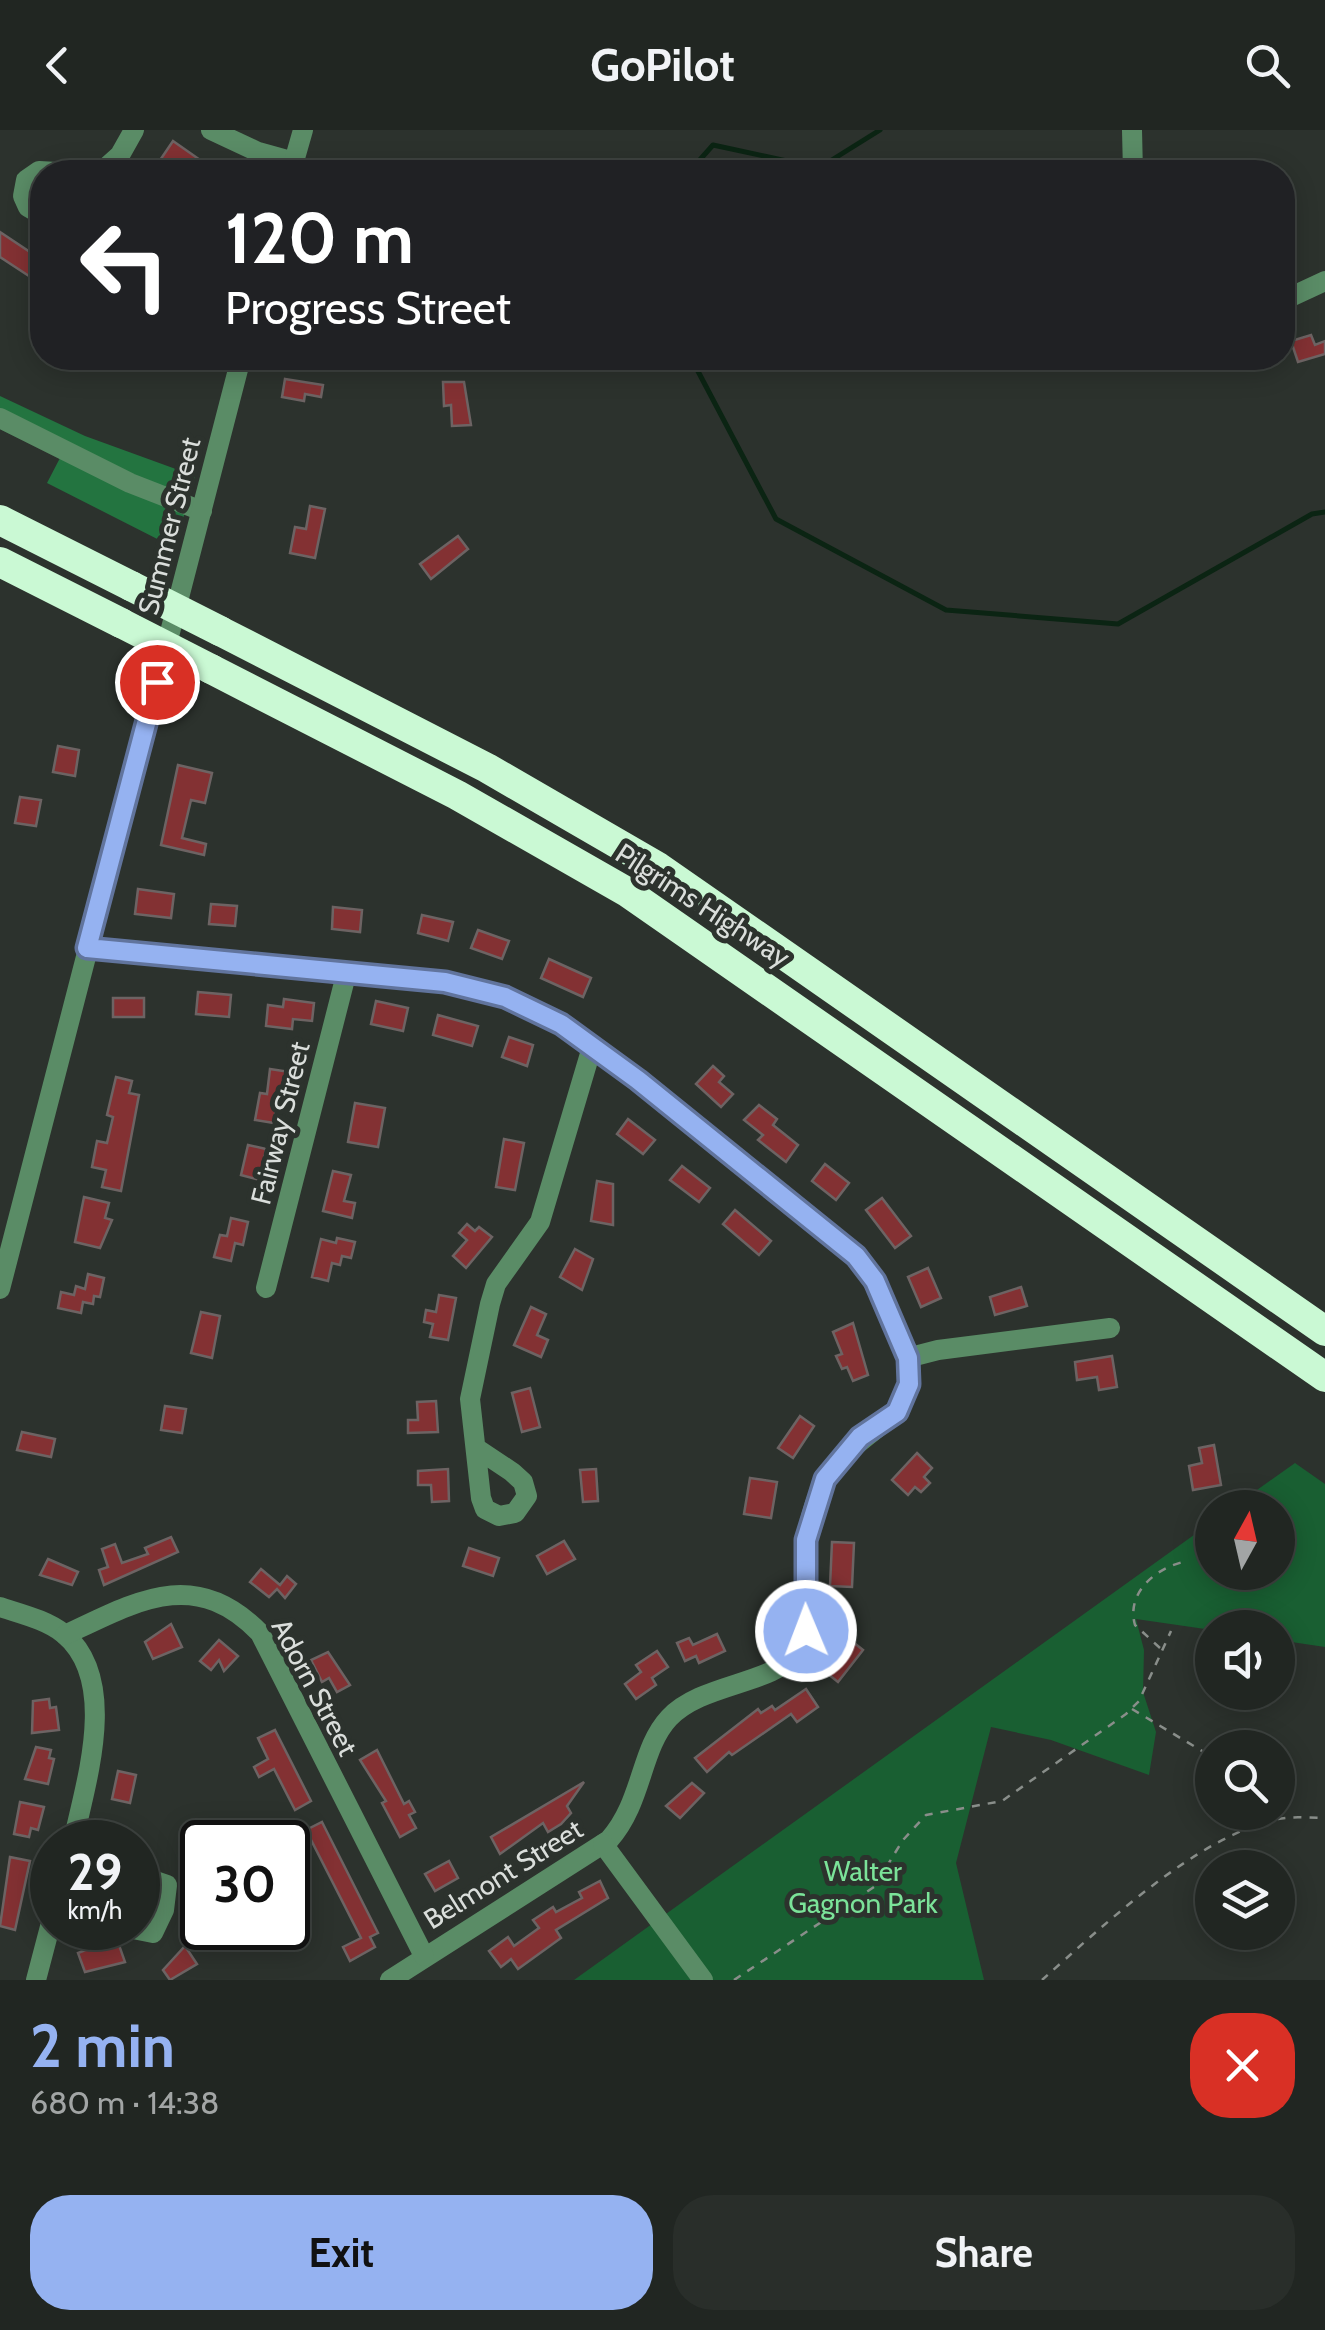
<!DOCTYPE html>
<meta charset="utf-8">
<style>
body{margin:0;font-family:Cabin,sans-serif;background:#292e2a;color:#f1f3f6;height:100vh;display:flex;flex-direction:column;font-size:38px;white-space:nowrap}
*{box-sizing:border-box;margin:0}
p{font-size:32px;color:#a2a5a5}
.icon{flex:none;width:55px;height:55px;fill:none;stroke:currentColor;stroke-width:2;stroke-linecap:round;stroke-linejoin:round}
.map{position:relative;height:1850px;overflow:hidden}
.details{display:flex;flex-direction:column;background:#212622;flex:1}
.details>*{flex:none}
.guide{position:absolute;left:30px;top:30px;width:1265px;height:210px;border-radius:40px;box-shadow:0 5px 25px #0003,0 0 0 2px #3e4340;background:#202124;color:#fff;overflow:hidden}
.needle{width:65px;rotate:8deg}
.buttons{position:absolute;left:1195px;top:1360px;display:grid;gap:20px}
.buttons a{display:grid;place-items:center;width:100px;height:100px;border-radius:50%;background:#212622;box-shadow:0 5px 25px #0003,0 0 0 2px #3e4340;font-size:50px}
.speed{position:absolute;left:30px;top:1690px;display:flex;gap:20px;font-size:50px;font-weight:700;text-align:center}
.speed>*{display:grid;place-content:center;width:130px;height:130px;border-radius:50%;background:#212622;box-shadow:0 5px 25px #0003,0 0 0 2px #3e4340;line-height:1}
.speed small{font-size:25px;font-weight:400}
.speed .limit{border:5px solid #111;border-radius:15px;background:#fff;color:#111}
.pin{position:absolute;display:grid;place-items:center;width:85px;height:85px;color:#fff;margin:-42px;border:5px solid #fff;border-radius:50%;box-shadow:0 2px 10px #0007}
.me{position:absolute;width:110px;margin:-55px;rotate:359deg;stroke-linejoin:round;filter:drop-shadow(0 0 8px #0008)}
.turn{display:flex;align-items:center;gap:35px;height:210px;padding:0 30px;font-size:45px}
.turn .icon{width:130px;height:130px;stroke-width:2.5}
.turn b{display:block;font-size:70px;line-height:85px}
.round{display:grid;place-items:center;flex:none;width:105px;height:105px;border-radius:40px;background:#292e2a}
.summary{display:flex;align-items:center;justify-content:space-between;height:170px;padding:0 30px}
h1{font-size:60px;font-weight:800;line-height:75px;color:#95b2f1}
.primary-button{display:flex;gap:20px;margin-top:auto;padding:20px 30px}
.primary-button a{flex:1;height:115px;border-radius:40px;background:#95b2f1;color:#111;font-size:40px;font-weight:800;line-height:115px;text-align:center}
.primary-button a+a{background:#292e2a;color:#f1f3f6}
header{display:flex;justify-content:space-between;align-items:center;height:130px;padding:0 30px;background:#212622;font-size:45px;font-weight:800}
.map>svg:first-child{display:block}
.green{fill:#195f32}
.forest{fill:#237440}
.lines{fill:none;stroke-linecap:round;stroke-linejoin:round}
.stream{stroke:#0b2413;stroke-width:5}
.building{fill:#833133;stroke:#6d6363;stroke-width:2.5}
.path{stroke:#898e8a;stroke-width:2.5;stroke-dasharray:8 8;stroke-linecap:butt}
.minor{stroke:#5a8c66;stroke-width:20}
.highway{stroke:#caf9d4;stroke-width:30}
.highway-bridge{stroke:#caf9d4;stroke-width:30}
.route-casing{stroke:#61749d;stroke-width:25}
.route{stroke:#95b2f1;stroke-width:18}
.labels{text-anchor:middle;stroke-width:10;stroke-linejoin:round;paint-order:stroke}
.street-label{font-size:28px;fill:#dadedb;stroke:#2c322d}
.park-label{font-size:28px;fill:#7be399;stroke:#2c322d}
</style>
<header><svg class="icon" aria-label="back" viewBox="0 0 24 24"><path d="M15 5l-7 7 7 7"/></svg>GoPilot<svg class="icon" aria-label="search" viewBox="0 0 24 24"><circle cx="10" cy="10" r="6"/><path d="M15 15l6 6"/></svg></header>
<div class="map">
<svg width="1325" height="1850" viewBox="0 0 1325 1850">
<rect width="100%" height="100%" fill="#2c322d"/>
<path class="green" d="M1295 1333 1325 1354V1517L1278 1510V1498L1212 1500 1136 1489 1144 1520 1143 1562 1156 1602 1149 1645 1051 1610 991 1597 956 1733 984 1850H574L1212 1392V1442H1278V1378L1233 1377Z"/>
<path class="forest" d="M0 266 85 306 195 346 175 418 47 353 60 328 0 299Z"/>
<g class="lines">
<g class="stream">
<path d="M689 42 713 15 819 38 880 0"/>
<path d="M691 228 776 389 946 480 1118 494 1312 384 1325 382"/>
</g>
</g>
<g class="building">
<path d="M173 11 203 32 196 42H152Z"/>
<path d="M0 102 42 130 32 148 0 127Z"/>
<path d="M1311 205 1315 215 1325 211V224L1298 232 1291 211Z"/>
<path d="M285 249 323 255 321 267 305 264 304 271 282 267Z"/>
<path d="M443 252H464L471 295 452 296 451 275 444 276Z"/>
<path d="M310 376 325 379 315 428 290 423 295 397 306 399Z"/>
<path d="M458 406 468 419 431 449 420 434Z"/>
<path d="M58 616 79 620 75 646 53 642Z"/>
<path d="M178 635 212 643 205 673 191 670 182 708 206 714 204 725 161 715Z"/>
<path d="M20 667 41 670 36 696 15 693Z"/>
<path d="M138 759 174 764 171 788 135 784Z"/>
<path d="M211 774 237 776 235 796 209 794Z"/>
<path d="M333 777 362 780 360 802 332 799Z"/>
<path d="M422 785 453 792 448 811 418 803Z"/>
<path d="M478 800 509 811 502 829 471 818Z"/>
<path d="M549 829 591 848 583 867 541 848Z"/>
<path d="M198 862 231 865 229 887 196 884Z"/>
<rect x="113" y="868" width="31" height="19"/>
<path d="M284 869 314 873 312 891 293 889 292 899 266 896 268 875 283 877Z"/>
<path d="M376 871 408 878 403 901 371 894Z"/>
<path d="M438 885 478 896 472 916 433 905Z"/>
<path d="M509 907 533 915 527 936 502 927Z"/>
<path d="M713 936 724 946 719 952 733 964 721 977 696 954Z"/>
<path d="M270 939 290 942 285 974 277 972 274 993 255 990 260 963 267 964Z"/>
<path d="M116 947 132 951 129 963 139 965 121 1061 102 1057 106 1040 92 1037 97 1011 107 1013 113 987 107 985Z"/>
<path d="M355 973 385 978 378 1017 348 1012Z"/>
<path d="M759 975 777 989 773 995 798 1015 786 1032 758 1010 763 1005 744 990Z"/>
<path d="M628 989 655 1010 643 1024 617 1004Z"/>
<path d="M504 1009 524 1013 515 1060 496 1057Z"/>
<path d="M248 1015 266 1019 260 1050 241 1045Z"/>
<path d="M825 1034 849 1053 836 1070 812 1051Z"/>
<path d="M682 1036 710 1058 699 1072 670 1050Z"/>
<path d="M333 1041 351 1045 344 1071 355 1073 352 1088 323 1081Z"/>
<path d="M597 1051 613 1054V1095L591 1091Z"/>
<path d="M84 1067 109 1073 105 1088 112 1090 100 1118 75 1112Z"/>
<path d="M882 1068 911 1106 895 1118 866 1080Z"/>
<path d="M735 1080 771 1111 759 1125 723 1094Z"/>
<path d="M231 1088 248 1092 243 1115 235 1113 231 1131 214 1127 220 1105 227 1106Z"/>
<path d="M467 1094 475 1101 479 1097 492 1107 466 1138 453 1126 467 1110 459 1103Z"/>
<path d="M337 1108 355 1112 351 1128 342 1126 340 1135 332 1133 328 1151 312 1147 321 1109 336 1113Z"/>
<path d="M575 1119 593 1129 582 1160 560 1147Z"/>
<path d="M928 1138 941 1168 921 1177 908 1147Z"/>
<path d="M88 1144 104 1148 100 1167 94 1166 93 1174 83 1172 81 1183 58 1178 61 1162 74 1165 76 1156 85 1159Z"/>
<path d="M1021 1157 1027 1176 995 1185 990 1167Z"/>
<path d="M439 1165 456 1168 448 1210 430 1207 433 1194 424 1192 426 1180 436 1182Z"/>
<path d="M531 1177 546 1184 537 1205 548 1210 541 1227 514 1215Z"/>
<path d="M201 1182 220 1186 212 1228 191 1223Z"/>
<path d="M853 1193 868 1245 853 1251 847 1237 842 1239 836 1226 842 1224 833 1202Z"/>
<path d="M1112 1226 1117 1257 1099 1260 1097 1247 1077 1250 1075 1232Z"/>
<path d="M530 1258 540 1297 522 1302 512 1263Z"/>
<path d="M436 1271 438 1302 408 1303V1290H418L417 1272Z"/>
<path d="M165 1276 186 1279 182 1303 161 1300Z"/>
<path d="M800 1286 814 1296 793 1328 778 1318Z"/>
<path d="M22 1302 55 1309 51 1327 17 1320Z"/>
<path d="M1214 1315 1221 1355 1193 1360 1189 1336 1202 1333 1199 1318Z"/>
<path d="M917 1323 932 1338 924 1347 930 1353 921 1362 915 1357 908 1365 892 1350Z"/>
<path d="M448 1339 449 1371 432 1372 431 1355H418V1341Z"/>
<path d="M596 1339 598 1371 583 1372 580 1340Z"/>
<path d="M750 1348 777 1352 771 1388 744 1384Z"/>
<path d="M171 1407 178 1422 104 1455 99 1440 108 1437 102 1419 115 1414 122 1433 148 1424 145 1418Z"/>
<path d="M564 1411 575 1429 547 1444 537 1426Z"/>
<path d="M832 1412 854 1413 852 1457 830 1456Z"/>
<path d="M469 1418 499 1428 493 1446 463 1436Z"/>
<path d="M48 1429 78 1442 72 1455 40 1445Z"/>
<path d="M261 1439 280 1455 287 1446 296 1454 285 1468 277 1459 269 1467 250 1452Z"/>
<path d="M171 1494 182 1517 153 1529 145 1512Z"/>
<path d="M717 1504 725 1521 699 1533 696 1526 685 1531 677 1513 689 1508 693 1515Z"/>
<path d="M848 1508 863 1520 838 1552 823 1540Z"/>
<path d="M219 1510 238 1526 224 1541 219 1530 211 1540 200 1531Z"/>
<path d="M657 1521 668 1537 652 1548 656 1555 636 1569 625 1554 641 1542 636 1535Z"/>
<path d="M328 1522 350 1555 337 1562 329 1548 322 1552 311 1530Z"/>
<path d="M806 1559 818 1577 797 1592 791 1584 732 1625 729 1622 707 1642 695 1628 758 1579 761 1583 772 1576 775 1580Z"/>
<path d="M49 1569 50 1578 56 1577 59 1600 32 1603 33 1571Z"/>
<path d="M275 1600 311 1671 295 1680 274 1639 259 1647 254 1637 268 1629 258 1608Z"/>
<path d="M36 1617 51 1620 49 1628 54 1629 48 1654 25 1649Z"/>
<path d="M377 1620 404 1674 409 1671 415 1682 409 1685 416 1698 400 1707 382 1673 386 1671 360 1630Z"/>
<path d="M118 1641 136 1645 130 1673 112 1669Z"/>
<path d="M584 1652 567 1676 571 1683 561 1694 548 1702 543 1693 500 1724 491 1707Z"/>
<path d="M692 1653 704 1663 680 1688 666 1676Z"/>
<path d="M20 1672 44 1677 38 1700 31 1698 29 1707 14 1704Z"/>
<path d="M322 1692 378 1803 370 1807 375 1817 350 1831 343 1817 361 1808 306 1700Z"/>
<path d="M10 1727 30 1731 15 1800 0 1796Z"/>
<path d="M449 1731 458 1748 435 1761 425 1744Z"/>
<path d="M600 1751 608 1768 556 1800 561 1808 518 1839 511 1829 501 1837 489 1821 508 1807 514 1816 539 1798 533 1790 553 1777 556 1782 582 1768 579 1762Z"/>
<path d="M105 1812 108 1819 119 1815 125 1832 85 1842 78 1823Z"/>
<path d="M185 1816 197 1834 170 1850 163 1840Z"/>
</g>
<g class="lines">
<g class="path">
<path d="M1160 1518 1135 1495C1126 1464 1154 1439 1183 1432"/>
<path d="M1132 1579 1212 1627"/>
<path d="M734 1850 874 1757 903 1710 926 1685 1002 1671 1126 1584 1139 1571 1171 1501"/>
<path d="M1042 1850C1103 1796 1197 1706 1278 1689 1293 1686 1310 1688 1325 1688"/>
</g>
<g class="minor">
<path d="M211 0 258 22 294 32"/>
<path d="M1132 0 1133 42"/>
<path d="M101 42 120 25 134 0"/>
<path d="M291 42 303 0"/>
<path d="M42 85 28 77 23 66 26 50 39 41 57 42"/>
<path d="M1282 171 1325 151"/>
<path d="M0 288 130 353 202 381"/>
<path d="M87 817 445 852 505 867 561 894 638 950 856 1127C877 1155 912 1215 909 1251 907 1292 843 1311 824 1352 815 1370 809 1390 807 1410 802 1443 818 1495 797 1523 771 1555 702 1553 669 1588 640 1619 643 1672 609 1710L390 1850"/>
<path d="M266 1158 347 841"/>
<path d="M0 1159 241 228"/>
<path d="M907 1228 938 1220 1110 1198"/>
<path d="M476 1318 512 1342 523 1352 527 1366 515 1383 499 1386 485 1379 481 1368 470 1269 490 1174 496 1154 540 1092 592 917"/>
<path d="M0 1477C21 1484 47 1490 64 1504 120 1551 85 1654 73 1712"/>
<path d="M65 1505C137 1471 195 1436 260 1503L424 1826"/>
<path d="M603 1714 703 1850"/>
<path d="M128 1798 153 1803 164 1780 167 1755 138 1745"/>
<path d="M36 1850 52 1789"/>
</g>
<g class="highway">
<path d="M0 390 131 456"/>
<path d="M0 432 121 493"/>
<path d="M220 501 487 638 658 737 1325 1201"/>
<path d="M211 539 457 665 627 762 1325 1247"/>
</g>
<g class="highway-bridge">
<path d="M131 456 220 501"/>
<path d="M121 493 211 539"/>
</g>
</g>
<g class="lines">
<g class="route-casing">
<path id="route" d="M157 552 87 818 445 852 505 867 561 894 638 950 856 1126 875 1151 908 1228 909 1254 897 1282 860 1307 825 1349 806 1410V1501"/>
</g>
<use href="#route" class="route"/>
</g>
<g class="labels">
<g class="street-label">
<text transform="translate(169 396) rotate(-76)" y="10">Summer Street</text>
<text transform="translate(703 775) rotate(33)" y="10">Pilgrims Highway</text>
<text transform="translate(280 993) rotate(-76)" y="10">Fairway Street</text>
<text transform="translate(315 1557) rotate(62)" y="10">Adorn Street</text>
<text transform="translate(503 1744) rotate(-32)" y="10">Belmont Street</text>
</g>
<g class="park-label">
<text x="863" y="1751">Walter<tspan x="863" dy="32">Gagnon Park</tspan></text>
</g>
</g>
</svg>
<div class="buttons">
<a><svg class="needle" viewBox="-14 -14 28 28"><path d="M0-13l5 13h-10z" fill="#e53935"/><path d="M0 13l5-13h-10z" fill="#a2a5a5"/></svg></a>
<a><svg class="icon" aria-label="sound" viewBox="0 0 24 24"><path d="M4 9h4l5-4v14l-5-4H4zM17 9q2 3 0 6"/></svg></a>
<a><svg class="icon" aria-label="search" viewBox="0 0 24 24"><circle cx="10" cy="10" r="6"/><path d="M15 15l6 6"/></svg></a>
<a><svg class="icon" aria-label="layers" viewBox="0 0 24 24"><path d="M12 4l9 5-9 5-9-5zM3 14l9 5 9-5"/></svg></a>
</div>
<div class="speed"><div>29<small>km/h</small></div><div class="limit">30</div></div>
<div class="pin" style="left:157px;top:552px;background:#d93025"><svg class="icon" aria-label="arrive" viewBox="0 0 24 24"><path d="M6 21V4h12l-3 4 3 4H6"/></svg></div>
<svg class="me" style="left:806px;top:1501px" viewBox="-20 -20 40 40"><circle r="17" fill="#95b2f1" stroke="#fff" stroke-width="3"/><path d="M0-11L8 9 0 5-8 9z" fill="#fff"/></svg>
<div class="guide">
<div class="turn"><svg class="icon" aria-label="left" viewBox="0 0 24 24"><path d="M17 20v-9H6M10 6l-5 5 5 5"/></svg><div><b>120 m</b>Progress Street</div></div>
</div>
</div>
<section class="details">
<div class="summary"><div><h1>2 min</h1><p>680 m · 14:38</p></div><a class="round" style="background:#d93025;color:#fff"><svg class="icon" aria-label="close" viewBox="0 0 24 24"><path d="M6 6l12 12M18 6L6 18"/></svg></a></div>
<div class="primary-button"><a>Exit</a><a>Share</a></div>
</section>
